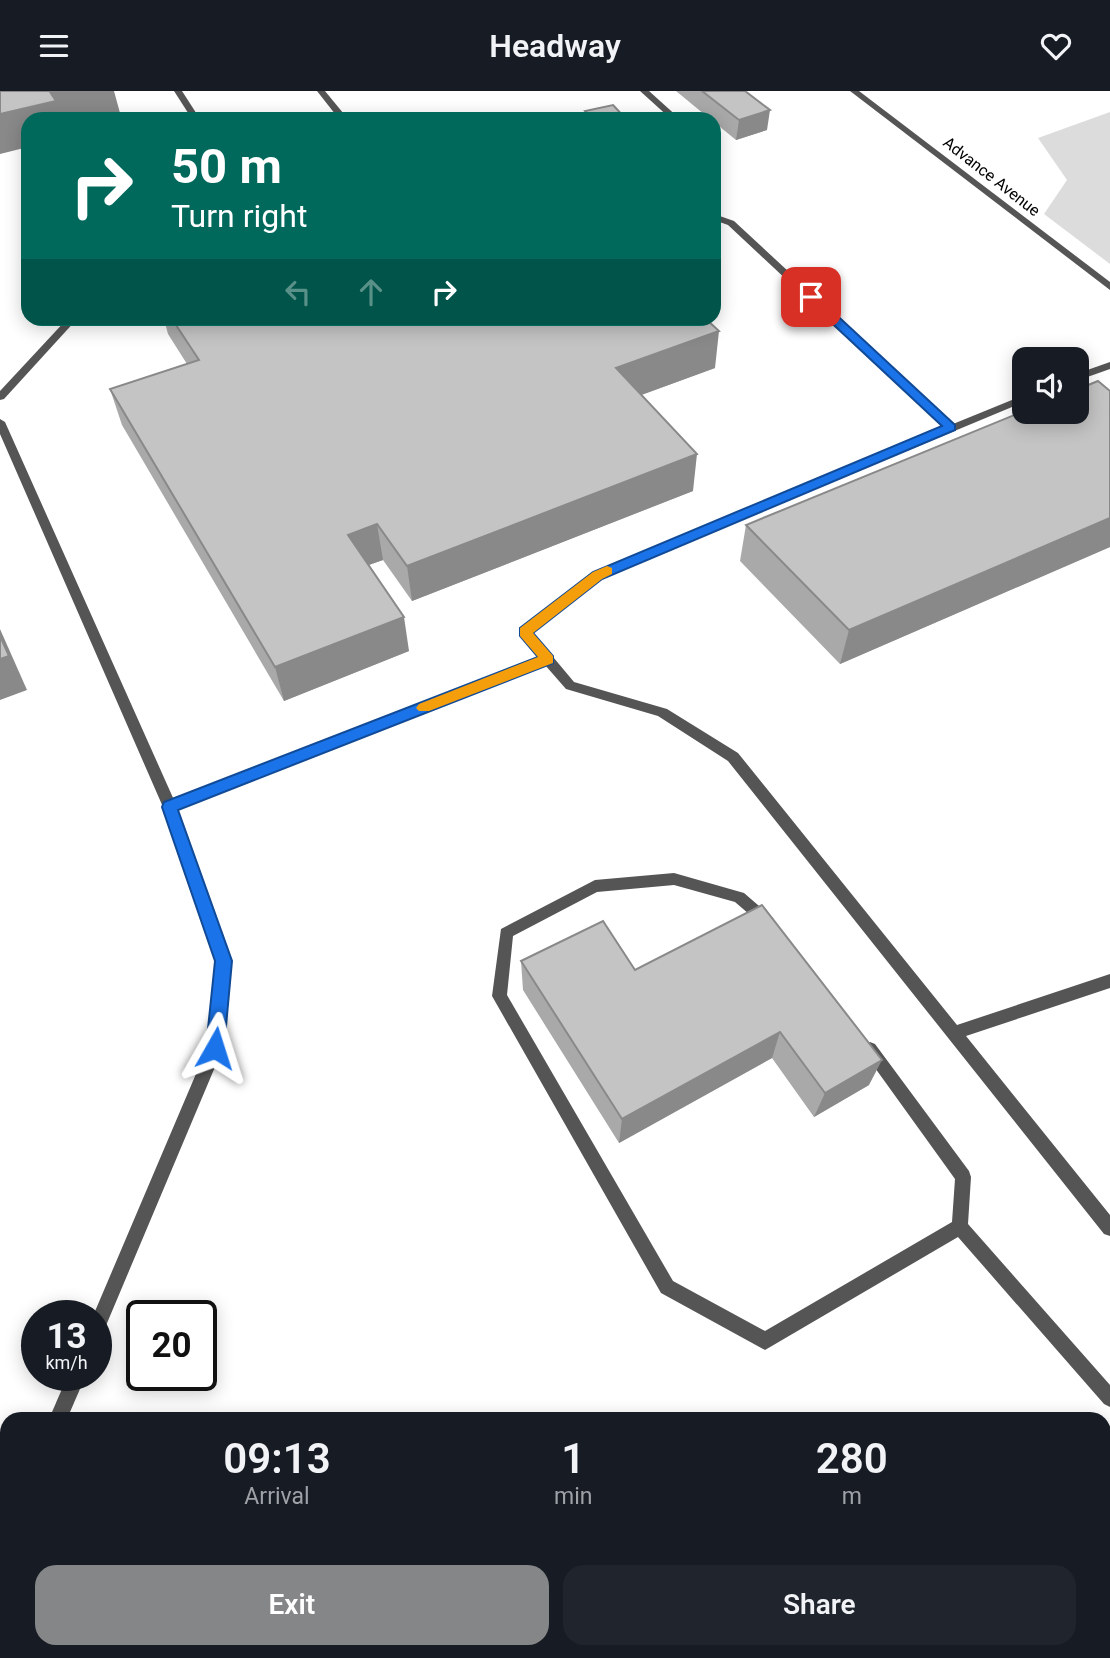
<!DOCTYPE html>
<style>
body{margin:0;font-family:Roboto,sans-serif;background:#20242c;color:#f1f3f6;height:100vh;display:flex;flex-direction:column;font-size:26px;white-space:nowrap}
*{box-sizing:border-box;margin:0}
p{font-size:23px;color:#9ea1a6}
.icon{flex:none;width:38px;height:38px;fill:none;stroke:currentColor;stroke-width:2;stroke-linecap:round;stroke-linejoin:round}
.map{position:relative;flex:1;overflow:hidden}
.sheet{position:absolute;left:0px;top:1321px;width:1111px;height:247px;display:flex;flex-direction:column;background:#171b24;border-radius:21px 21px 0 0;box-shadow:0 4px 18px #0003}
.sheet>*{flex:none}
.banner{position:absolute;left:21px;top:21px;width:700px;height:214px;border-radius:21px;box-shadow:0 4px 18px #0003;background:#00695c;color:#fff;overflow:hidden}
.controls{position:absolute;left:1012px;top:256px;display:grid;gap:14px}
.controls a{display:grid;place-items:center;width:77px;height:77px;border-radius:14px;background:#171b24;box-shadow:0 4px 18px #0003;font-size:35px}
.speed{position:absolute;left:21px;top:1209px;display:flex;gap:14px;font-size:35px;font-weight:700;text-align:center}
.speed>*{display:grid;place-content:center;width:91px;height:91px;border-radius:50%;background:#171b24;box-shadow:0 4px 18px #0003;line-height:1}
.speed small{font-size:18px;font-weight:400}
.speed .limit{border:4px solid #111;border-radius:10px;background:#fff;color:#111}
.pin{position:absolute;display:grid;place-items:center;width:60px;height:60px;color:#fff;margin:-30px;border-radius:14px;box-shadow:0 4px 10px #0006}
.me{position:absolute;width:77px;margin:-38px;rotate:6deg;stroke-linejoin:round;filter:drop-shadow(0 0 5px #0008)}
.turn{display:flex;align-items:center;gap:24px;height:147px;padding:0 35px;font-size:32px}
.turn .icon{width:91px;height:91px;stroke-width:2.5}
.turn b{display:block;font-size:49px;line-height:60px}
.lanes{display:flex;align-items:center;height:66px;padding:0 35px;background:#0003;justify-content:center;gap:35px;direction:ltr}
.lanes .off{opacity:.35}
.eta{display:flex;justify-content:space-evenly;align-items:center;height:119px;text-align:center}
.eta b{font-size:42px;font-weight:600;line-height:49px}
.button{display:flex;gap:14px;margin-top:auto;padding:14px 35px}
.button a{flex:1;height:80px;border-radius:21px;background:#858687;color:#fff;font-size:28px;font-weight:600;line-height:80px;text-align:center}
.button a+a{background:#20242c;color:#f1f3f6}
header{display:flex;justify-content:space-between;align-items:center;height:91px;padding:0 35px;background:#171b24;font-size:32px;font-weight:600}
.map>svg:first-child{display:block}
.green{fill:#dcdcdc}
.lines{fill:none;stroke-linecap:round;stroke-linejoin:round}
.lane{fill:#555;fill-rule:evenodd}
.street{fill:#555;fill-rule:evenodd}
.wall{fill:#a9a9a9}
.shaded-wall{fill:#898989}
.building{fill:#c4c4c4;stroke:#898989;stroke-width:2}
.route{fill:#1a73e8;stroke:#114b97;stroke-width:2}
.slow{fill:#f59e0b}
.labels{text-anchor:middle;stroke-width:6;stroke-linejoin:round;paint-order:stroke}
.far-street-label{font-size:16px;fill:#000;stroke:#fff}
</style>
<header><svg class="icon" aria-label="menu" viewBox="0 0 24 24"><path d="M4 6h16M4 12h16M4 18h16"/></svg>Headway<svg class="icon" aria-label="heart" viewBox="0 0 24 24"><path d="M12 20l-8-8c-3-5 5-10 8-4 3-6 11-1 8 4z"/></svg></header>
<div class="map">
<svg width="1110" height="1567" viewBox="0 0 1110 1567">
<rect width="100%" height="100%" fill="#fff"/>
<path class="green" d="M1110 21V173L1044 123 1067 89 1038 47Z"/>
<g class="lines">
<g class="lane">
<path d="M174 0H182L200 28H192Z"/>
<path d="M317 0H325L348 28H339Z"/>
<path d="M640 0H649L680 28H671Z"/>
<path d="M714 123 734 130 953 333 1024 304V311L602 487 533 542 574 591 667 618 738 662 957 934 1110 883V897L966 945 1110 1124V1145L1104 1143 728 670 658 625 566 598 545 574 178 719 230 870 223 957 102 1244 96 1247V1225H93L207 957 216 870 163 716 0 343V328L5 331 174 709 539 566 521 544 519 541 521 538 594 481 944 336 728 134 714 129Z"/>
<path d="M67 228H77L4 308 0 309V300Z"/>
<path d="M1110 271V278L1076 290V283Z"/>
<path d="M674 782 744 802 773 827 775 831 773 835 768 837 763 835 735 811 674 794 597 801 513 845 507 904 673 1190 765 1240 952 1131 955 1088 865 963 862 958 865 953 870 951 875 953 969 1080 971 1086 968 1133 1110 1294V1316L1104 1313 958 1146 765 1259 661 1202 492 905 501 838 595 789Z"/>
<path d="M68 1284H86L67 1328H49Z"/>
<path d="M7 1440V1472L0 1475V1443Z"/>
</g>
<g class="street">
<path d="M850 0H859L1110 191V199Z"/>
<path d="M1110 1490V1511L1104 1513V1493Z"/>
<path d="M1010 1561H1036L1033 1567H1007Z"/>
</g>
</g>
<g class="wall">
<path d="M676 0H745L767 39 736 49 714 31V28H710Z"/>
<path d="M585 20 626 28H584Z"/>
<path d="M164 228H706L715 277 641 304 693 400 412 510 383 469 369 474 409 560 284 610 122 334 110 298 187 273 168 243Z"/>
<path d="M1110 300V456L840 573 740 470 746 434Z"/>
<path d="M762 814 869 994 814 1026 772 967 619 1052 523 899 521 870 635 879Z"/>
</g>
<g class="shaded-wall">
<path d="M52 0H114L120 22 95 28H28V56L0 63V23Z"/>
<path d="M770 19 767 39 736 49 739 29Z"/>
<path d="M719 240 715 277 614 314 616 277Z"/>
<path d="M697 363 693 400 412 510 407 475Z"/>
<path d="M1110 427V456L840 573 849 539Z"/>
<path d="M377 433 383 469 354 479 348 444Z"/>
<path d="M404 526 409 560 284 610 275 576Z"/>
<path d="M0 538 27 599 0 609Z"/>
<path d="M780 941 772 967 619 1052 622 1028Z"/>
<path d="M882 969 869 994 814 1026 825 1002Z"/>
<path d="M172 1561H187L189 1567H175Z"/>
</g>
<g class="building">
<path d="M0 0H52L50 1 56 10 0 23Z"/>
<path d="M702 0H745L770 19 739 29Z"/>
<path d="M613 14 626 28H592L585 20Z"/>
<path d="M172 228H706L719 240 616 277 697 363 407 475 377 433 348 444 404 526 275 576 110 298 199 269Z"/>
<path d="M1098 290 1110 300V427L849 539 746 434 1024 320H1076V299Z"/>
<path d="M0 545 9 565 0 568Z"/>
<path d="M762 814 882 969 825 1002 780 941 622 1028 521 870 603 830 635 879Z"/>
<path d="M31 1561H172L175 1567H33Z"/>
</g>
<path class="route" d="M807 204H815L955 334V339L602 488 533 542 553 565V572L178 719 232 870 224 957 221 963 215 965 209 963 206 957 215 870 162 716 164 711 538 566 520 545V537L593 481 942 335 807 209Z"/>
<path class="slow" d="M607 475 612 477V483L602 488 533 542 553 565V572L429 620H419L416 617 419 613 538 566 520 545V537L593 481Z"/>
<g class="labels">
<g class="far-street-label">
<text transform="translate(992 85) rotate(38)" y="6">Advance Avenue</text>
</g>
</g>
</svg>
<div class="controls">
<a><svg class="icon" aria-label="sound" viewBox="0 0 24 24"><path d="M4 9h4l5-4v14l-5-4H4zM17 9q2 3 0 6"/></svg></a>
</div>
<div class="speed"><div>13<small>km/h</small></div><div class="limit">20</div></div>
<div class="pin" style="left:811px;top:206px;background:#d93025"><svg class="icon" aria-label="arrive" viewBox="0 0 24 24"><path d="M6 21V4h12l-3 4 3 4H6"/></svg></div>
<svg class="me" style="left:215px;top:957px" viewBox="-20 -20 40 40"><path d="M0-17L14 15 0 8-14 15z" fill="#1a73e8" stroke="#fff" stroke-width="4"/></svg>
<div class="banner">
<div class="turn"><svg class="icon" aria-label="right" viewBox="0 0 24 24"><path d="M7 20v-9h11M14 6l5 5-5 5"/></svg><div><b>50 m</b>Turn right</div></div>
<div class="lanes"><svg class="icon off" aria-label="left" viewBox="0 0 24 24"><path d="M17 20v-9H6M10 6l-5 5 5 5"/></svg><svg class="icon off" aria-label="ahead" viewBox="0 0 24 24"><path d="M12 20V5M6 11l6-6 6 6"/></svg><svg class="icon" aria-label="right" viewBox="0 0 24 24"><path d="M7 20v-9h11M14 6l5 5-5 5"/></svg></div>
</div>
<section class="sheet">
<div class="eta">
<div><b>09:13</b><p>Arrival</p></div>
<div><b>1</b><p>min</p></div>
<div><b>280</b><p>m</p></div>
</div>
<div class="button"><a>Exit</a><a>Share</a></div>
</section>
</div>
